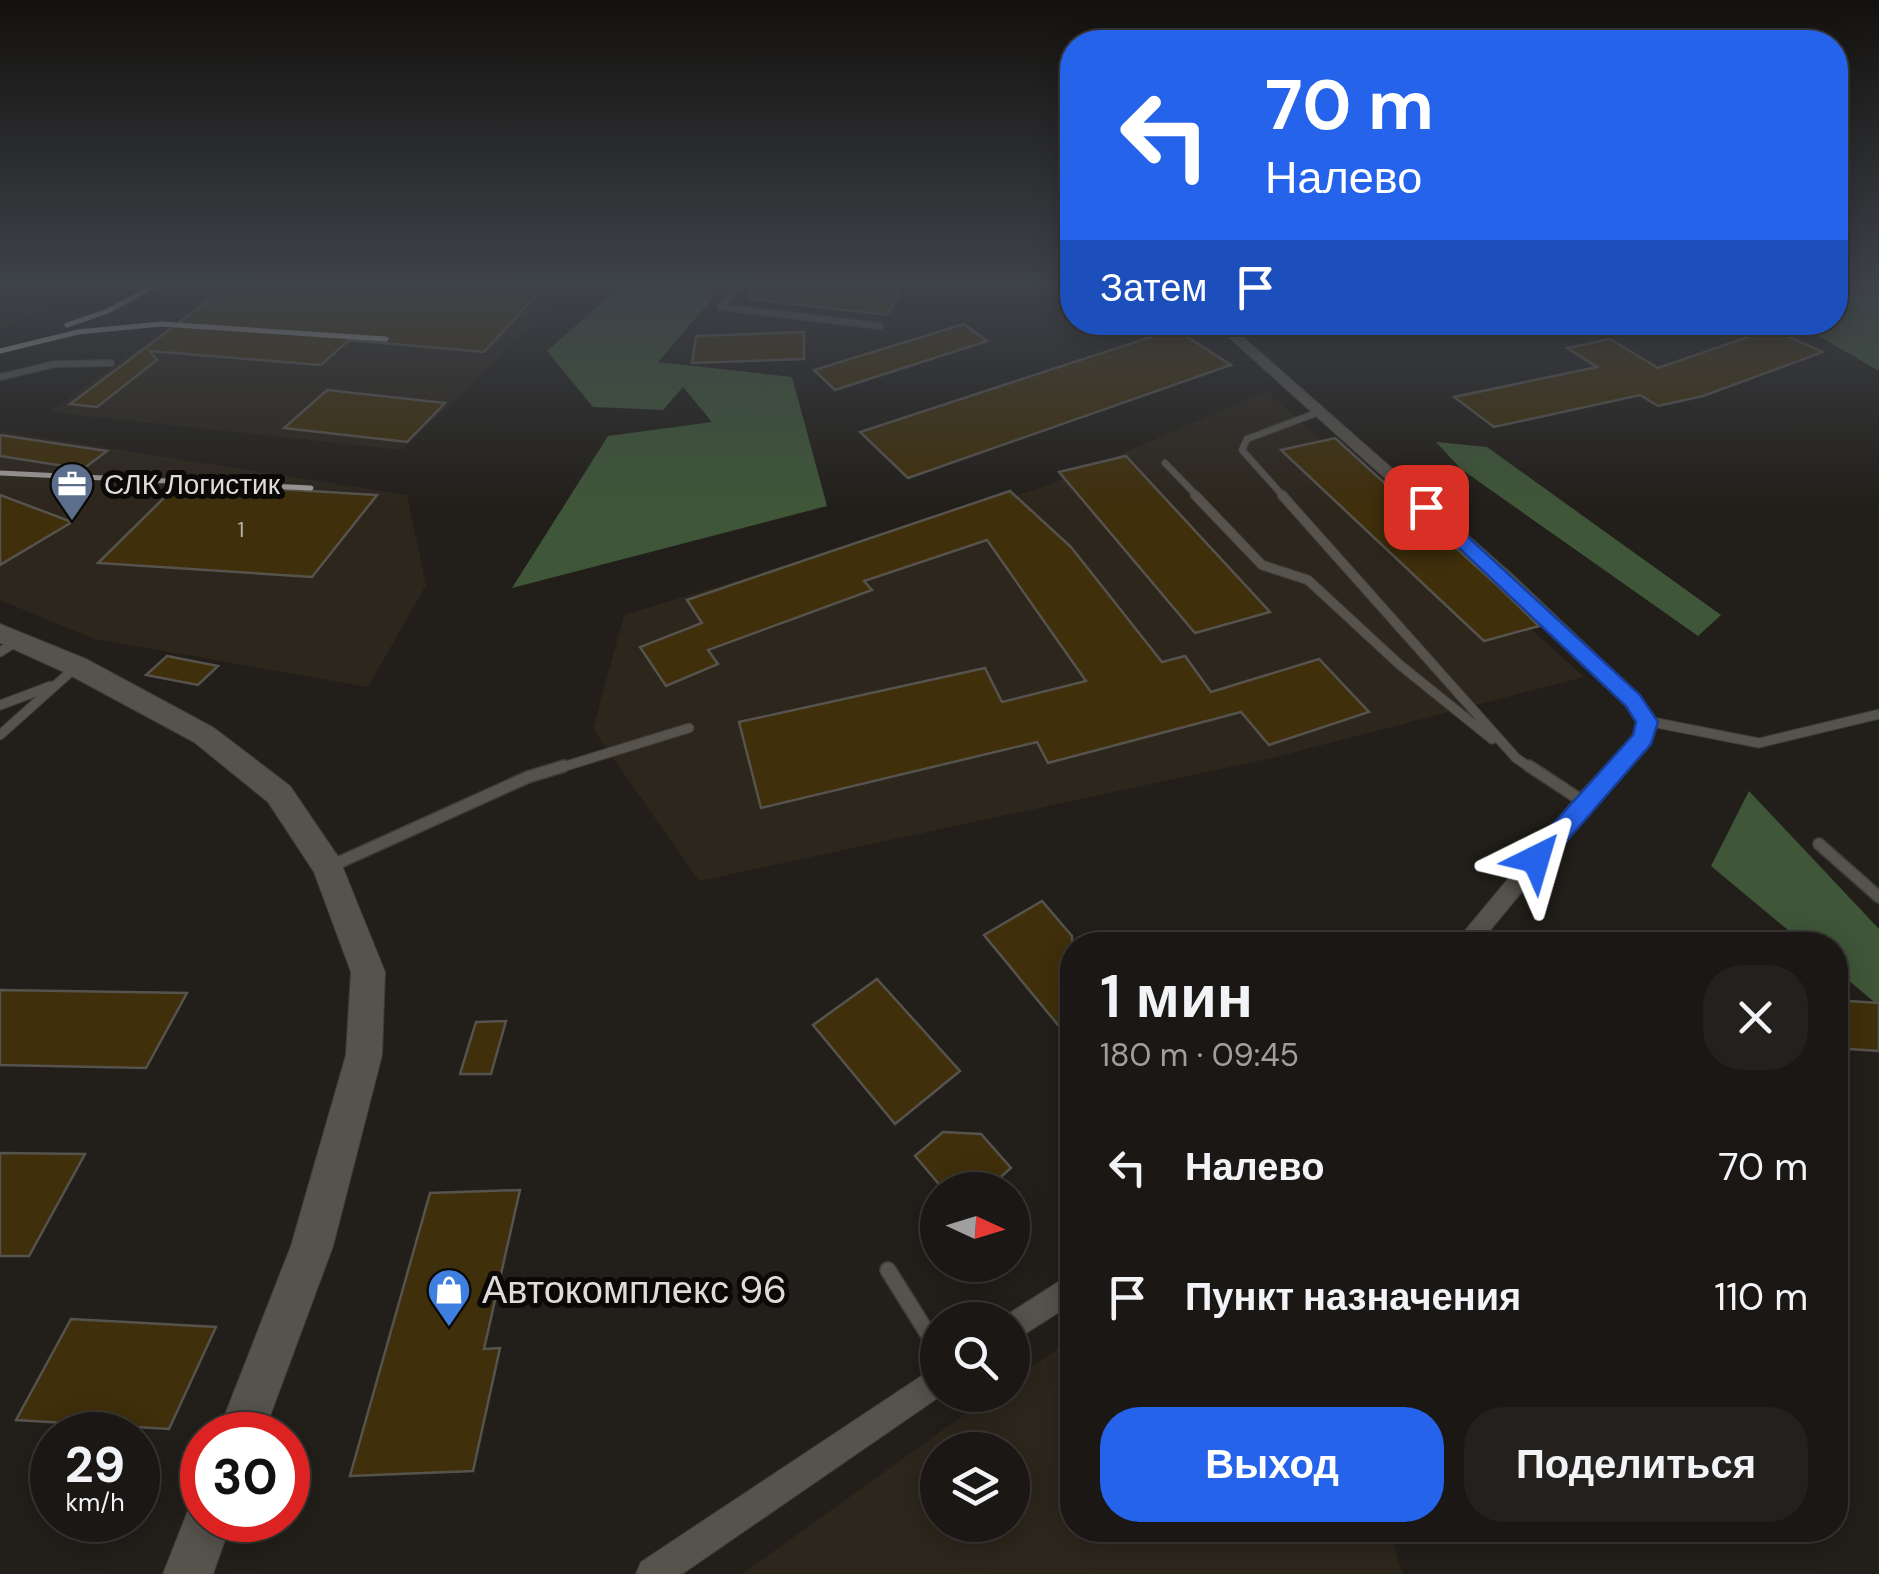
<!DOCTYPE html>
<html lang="ru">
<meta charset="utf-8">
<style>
body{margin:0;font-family:"DM Sans",sans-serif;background:#23201d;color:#f1f3f6;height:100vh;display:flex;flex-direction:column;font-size:38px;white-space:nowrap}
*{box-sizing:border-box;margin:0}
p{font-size:32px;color:#9f9fa0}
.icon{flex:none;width:55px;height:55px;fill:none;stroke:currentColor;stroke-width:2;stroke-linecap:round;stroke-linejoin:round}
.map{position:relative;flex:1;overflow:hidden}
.details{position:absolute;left:1060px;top:932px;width:788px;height:610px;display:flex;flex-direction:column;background:#1a1714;border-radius:40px;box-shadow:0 5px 25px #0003,0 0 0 2px #383634}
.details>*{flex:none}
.banner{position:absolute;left:1060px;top:30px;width:788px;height:305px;border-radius:40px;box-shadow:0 5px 25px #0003,0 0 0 2px #383634;background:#2563eb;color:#fff;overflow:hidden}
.needle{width:65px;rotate:94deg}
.fabs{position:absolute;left:920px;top:1172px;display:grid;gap:20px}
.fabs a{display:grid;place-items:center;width:110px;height:110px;border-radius:50%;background:#1a1714;box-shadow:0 5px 25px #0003,0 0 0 2px #383634;font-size:50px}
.speed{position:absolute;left:30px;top:1412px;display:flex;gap:20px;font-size:50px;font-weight:700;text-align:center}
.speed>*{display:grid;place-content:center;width:130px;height:130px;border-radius:50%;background:#1a1714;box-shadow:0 5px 25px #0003,0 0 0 2px #383634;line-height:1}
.speed small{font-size:25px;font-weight:400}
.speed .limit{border:15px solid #d22;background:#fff;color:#111}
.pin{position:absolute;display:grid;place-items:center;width:85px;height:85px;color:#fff;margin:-42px;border-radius:20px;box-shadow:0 5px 15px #0006}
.me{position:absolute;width:110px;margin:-55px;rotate:40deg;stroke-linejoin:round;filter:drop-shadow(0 0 8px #0008)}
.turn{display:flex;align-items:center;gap:35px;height:210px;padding:0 40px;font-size:45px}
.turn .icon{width:130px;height:130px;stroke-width:2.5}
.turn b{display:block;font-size:70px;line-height:85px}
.then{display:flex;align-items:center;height:95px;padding:0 40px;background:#0003;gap:20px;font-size:38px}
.round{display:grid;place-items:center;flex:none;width:105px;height:105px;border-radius:40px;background:#23201d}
.head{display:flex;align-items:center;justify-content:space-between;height:170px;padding:0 40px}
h1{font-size:60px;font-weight:600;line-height:75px}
.button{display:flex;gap:20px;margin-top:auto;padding:20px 40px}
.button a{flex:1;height:115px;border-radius:40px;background:#2563eb;color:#fff;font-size:40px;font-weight:600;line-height:115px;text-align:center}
.button a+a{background:#23201d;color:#f1f3f6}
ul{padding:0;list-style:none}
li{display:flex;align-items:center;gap:30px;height:130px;padding:0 40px}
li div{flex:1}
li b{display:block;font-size:38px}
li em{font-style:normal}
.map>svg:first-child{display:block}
.built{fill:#2c261c;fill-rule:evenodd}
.forest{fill:#3f5638}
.building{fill:#3f2f0b;stroke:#56534e;stroke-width:2.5}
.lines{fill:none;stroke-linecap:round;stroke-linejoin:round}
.lane-far3-casing{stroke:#3e3c38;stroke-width:8}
.lane-far2-casing{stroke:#3e3c38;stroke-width:11}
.lane-far1-casing{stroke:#3e3c38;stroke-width:14}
.lane-casing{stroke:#3e3c38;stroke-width:18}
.street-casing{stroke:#3e3c38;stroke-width:2}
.secondary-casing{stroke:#3e3c38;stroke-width:2}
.lane-far3{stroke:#56534d;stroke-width:6}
.lane-far2{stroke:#56534d;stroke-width:9}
.lane-far1{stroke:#56534d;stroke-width:11}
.lane{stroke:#56534d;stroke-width:15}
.street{fill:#56534d;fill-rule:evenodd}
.secondary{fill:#56534d;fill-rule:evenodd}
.rail{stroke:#9e9c98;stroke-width:5}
.route{fill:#2563eb;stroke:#184099;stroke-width:2.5}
.labels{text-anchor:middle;stroke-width:10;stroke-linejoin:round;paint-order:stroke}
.far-number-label{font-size:22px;fill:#b6b1a6}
.far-poi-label{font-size:28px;fill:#dedcd9;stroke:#0a0907;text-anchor:start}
.near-poi-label{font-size:38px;fill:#dedcd9;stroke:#0a0907;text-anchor:start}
</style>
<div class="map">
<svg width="1879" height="1574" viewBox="0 0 1879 1574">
<rect width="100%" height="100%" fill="#221f1a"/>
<g class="built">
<path d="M0 286H83L0 330Z"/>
<path d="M226 286H568L554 299 558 302 402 450 49 412Z"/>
<path d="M1267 391 1584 677 1272 758 699 881 593 729 624 615 1044 487Z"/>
<path d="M0 431 407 495 426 585 368 687 95 639 0 600Z"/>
<path d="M1072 1338V1530H1389L1403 1574H742L992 1395H1012L1013 1381ZM1012 1450V1525H938V1450Z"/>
</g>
<g class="forest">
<path d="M621 286H723L658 362 792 377 827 506 512 588 608 436 712 422 683 387 663 410 593 407 547 351Z"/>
<path d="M1835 286H1879V371L1796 323 1835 322Z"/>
<path d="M1436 442 1487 447 1721 615 1698 636 1461 469Z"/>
<path d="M1749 791 1879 929V1006L1835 969V945H1806L1711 866Z"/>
</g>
<g class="building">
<path d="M228 286H303L433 295 443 286H545L484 352 349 340 321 365 150 351 157 360 97 407 70 404Z"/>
<path d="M752 286H899L895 292 900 293 887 315 751 299Z"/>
<path d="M964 324 987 341 835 390 814 370Z"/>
<path d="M1175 329 1231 365 908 478 860 432Z"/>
<path d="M1771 329 1823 352 1703 396 1658 406 1640 395 1494 427 1454 397 1597 367 1567 348 1610 339 1658 368Z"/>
<path d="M804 332V359L692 363 696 336Z"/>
<path d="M327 390 445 403 407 442 284 428Z"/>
<path d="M0 435 107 451 83 469 0 456Z"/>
<path d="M1335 438 1498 586 1539 626 1484 641 1281 450Z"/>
<path d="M1126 456 1270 612 1195 633 1059 472Z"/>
<path d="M179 483 377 495 312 577 98 563Z"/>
<path d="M1010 491 1071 547 1162 662 1185 656 1211 692 1319 659 1369 712 1269 745 1241 712 1048 763 1037 742 761 808 739 722 985 668 1002 702 1086 681 987 540 864 581 872 590 708 650 718 664 666 686 640 647 702 623 687 600Z"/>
<path d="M0 495 72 522 0 565Z"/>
<path d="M167 656 218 666 198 685 146 675Z"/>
<path d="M1042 901 1072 936V1042L984 935Z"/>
<path d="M877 979 960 1071 895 1124 813 1025Z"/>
<path d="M0 990 187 993 146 1068 0 1065Z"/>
<path d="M1835 1000 1879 1003V1051L1835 1048Z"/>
<path d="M506 1021 491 1074H460L476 1022Z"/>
<path d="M943 1132 981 1134 1011 1168 986 1190H944L915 1156Z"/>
<path d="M0 1153 85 1154 29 1256H0Z"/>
<path d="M520 1190 484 1349 500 1348 473 1471 350 1476 430 1193Z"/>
<path d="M71 1319 216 1327 169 1429 16 1420Z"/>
</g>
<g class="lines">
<g class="lane-far3-casing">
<g id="lane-far3">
<path d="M740 286 720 307 880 326"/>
<path d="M0 377 55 364 111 363"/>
<path d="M1165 463 1198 497"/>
<path d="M1284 497 1242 450 1247 439 1319 412"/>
</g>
</g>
<g class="lane-far2-casing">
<g id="lane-far2">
<path d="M1195 495 1262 565 1308 580 1400 665 1492 739"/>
<path d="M1282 495 1516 758 1532 769"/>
<path d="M0 652 17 641"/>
<path d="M0 705 51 686"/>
<path d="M1647 721 1759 743 1879 714"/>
<path d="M0 735 76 667"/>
<path d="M556 769 689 728"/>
</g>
</g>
<g class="lane-far1-casing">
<g id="lane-far1">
<path d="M1529 766 1584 802"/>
<path d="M1819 844 1879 897"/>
<path d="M329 867 528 777 564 766"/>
</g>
</g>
<g class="lane-casing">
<path id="lane" d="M888 1270 938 1350"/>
</g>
<g class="street-casing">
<g id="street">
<path d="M1212 322H1226L1513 575 1640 696 1656 721 1651 743 1591 808 1478 945H1453L1577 796 1635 735 1637 722 1626 706 1501 583Z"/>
<path d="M1072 1273V1304L1012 1342V1320L1002 1318Z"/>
<path d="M938 1365V1395H942L682 1574H636L641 1562Z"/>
</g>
</g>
<g class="secondary-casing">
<g id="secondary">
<path d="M0 624 86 659 214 728 290 786 339 858 385 972 382 1055 333 1246 263 1435H217L291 1246 346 1055 351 972 314 872 268 802 194 742 66 673 0 643Z"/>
<path d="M202 1498V1520H232L213 1574H163L191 1503Z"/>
</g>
</g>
<use href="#lane-far3" class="lane-far3"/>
<use href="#lane-far2" class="lane-far2"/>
<use href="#lane-far1" class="lane-far1"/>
<use href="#lane" class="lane"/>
<use href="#street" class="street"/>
<use href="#secondary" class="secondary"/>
<g class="rail">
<path d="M67 325 108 311 154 286"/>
<path d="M0 351 78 332 161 324 386 339"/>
<path d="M0 473 311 488"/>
</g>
</g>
<linearGradient id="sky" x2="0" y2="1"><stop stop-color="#13110e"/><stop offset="0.56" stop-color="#3e4249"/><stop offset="1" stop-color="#3e4249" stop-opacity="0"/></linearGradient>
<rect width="1879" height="507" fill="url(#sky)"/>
<path class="route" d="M1426 502 1432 504 1640 695 1658 722 1651 744 1545 866H1528L1524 859 1528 852 1633 735 1636 722 1626 706 1420 511 1418 507Z"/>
<defs>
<g id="office-pin" transform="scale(2.25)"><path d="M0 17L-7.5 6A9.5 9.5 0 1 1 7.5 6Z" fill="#5c6f8a" stroke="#0a0907"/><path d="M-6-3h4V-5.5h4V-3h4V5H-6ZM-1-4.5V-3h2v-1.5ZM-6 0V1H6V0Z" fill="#fff"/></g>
<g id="shop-pin" transform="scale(2.25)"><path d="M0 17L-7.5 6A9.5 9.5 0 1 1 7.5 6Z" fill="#3f7fe0" stroke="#0a0907"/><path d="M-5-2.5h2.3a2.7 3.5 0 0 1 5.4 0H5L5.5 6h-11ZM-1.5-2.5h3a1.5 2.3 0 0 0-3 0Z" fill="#fff"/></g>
</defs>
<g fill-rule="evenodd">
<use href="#office-pin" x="72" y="484"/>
<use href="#shop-pin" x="449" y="1290"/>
</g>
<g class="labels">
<g class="far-number-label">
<text x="241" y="537">1</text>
</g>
<g class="far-poi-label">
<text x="104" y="494">СЛК Логистик</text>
</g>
<g class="near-poi-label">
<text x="482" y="1303">Автокомплекс 96</text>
</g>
</g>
</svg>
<div class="fabs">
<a><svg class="needle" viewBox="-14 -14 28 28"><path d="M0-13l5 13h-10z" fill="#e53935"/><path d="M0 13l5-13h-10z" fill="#9f9fa0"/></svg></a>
<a><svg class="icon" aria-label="search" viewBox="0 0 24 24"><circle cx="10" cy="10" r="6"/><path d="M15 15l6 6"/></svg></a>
<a><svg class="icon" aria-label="layers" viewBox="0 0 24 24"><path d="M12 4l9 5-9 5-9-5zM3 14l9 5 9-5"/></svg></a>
</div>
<div class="speed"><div>29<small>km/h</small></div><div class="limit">30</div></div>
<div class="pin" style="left:1426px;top:507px;background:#d93025"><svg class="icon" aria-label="arrive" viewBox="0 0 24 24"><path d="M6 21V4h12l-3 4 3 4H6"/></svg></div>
<svg class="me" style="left:1536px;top:859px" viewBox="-20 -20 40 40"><path d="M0-17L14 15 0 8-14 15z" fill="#2563eb" stroke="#fff" stroke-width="4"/></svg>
<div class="banner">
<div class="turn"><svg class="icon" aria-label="left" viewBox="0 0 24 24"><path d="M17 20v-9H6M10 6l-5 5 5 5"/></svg><div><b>70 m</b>Налево</div></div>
<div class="then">Затем<svg class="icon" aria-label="arrive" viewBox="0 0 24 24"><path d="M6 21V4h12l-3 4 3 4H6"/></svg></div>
</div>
<section class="details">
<div class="head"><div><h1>1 мин</h1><p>180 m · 09:45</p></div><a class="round"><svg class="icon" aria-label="close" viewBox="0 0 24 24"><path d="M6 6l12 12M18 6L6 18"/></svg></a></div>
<ul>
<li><svg class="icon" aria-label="left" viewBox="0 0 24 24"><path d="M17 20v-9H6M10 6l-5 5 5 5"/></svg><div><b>Налево</b></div><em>70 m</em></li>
<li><svg class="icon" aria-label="arrive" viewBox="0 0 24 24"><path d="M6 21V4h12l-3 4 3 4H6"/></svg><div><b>Пункт назначения</b></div><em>110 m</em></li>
</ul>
<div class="button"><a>Выход</a><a>Поделиться</a></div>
</section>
</div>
